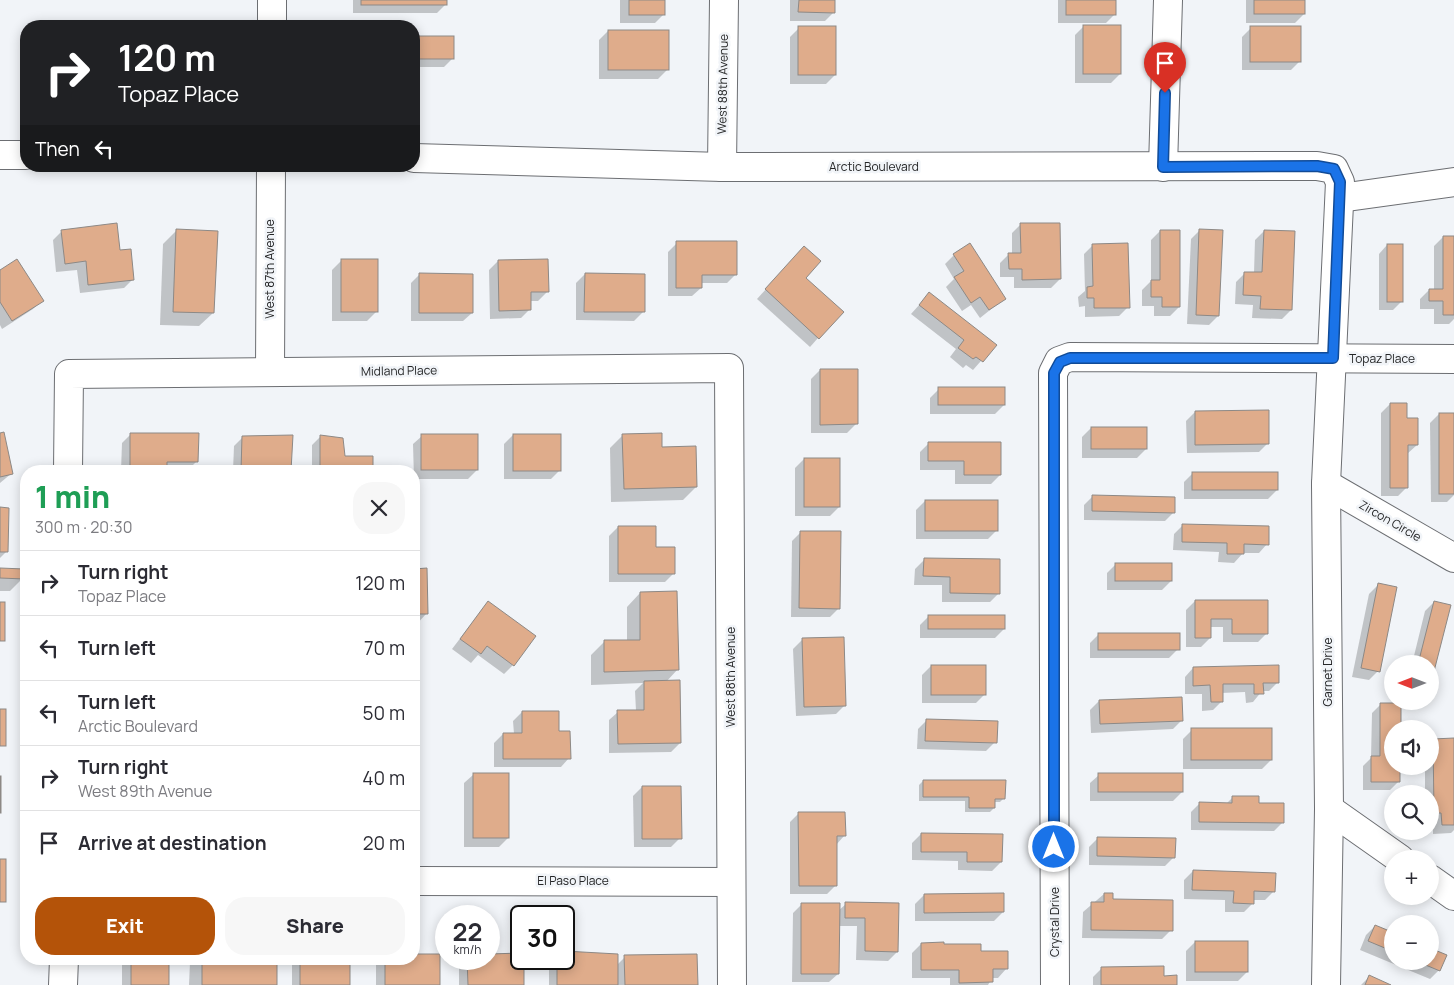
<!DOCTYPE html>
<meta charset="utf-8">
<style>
body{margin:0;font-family:Manrope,sans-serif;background:#f7f7f7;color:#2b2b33;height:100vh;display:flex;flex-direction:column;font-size:19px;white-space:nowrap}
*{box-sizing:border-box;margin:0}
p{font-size:16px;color:#7c7c81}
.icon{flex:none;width:28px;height:28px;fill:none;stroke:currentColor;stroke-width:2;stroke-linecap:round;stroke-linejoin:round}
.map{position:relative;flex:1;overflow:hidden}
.side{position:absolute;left:20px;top:465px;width:400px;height:500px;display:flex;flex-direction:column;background:#fff;border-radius:20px;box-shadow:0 2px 12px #0003}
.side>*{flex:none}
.banner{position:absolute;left:20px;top:20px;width:400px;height:152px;border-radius:20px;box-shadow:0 2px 12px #0003;background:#202124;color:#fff;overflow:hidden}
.needle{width:32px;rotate:270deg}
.controls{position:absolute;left:1384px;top:655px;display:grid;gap:10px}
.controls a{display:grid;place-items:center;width:55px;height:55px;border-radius:50%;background:#fff;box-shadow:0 2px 12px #0003;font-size:25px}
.speed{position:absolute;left:435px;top:905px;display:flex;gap:10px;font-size:25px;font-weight:700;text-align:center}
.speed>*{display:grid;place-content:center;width:65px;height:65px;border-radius:50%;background:#fff;box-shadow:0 2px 12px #0003;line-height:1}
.speed small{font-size:12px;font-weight:400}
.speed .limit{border:2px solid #111;border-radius:8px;background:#fff;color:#111}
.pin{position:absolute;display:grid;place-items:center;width:42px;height:42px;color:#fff;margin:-51px -21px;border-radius:50% 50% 50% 0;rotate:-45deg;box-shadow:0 0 5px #0007}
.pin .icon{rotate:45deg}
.me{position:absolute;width:55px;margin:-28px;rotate:0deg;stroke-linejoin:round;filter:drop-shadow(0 0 4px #0008)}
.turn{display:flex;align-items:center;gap:18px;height:105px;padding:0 15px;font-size:22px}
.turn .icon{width:65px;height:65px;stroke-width:2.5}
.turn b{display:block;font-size:35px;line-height:42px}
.then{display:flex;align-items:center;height:48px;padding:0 15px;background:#0003;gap:10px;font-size:19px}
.round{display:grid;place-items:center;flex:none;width:52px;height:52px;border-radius:20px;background:#f7f7f7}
.headline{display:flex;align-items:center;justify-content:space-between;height:85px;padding:0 15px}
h1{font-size:30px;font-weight:800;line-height:38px;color:#1e9e55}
.button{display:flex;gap:10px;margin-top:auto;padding:10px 15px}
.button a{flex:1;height:58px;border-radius:20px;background:#b45309;color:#fff;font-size:20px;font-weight:800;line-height:58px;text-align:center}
.button a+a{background:#f7f7f7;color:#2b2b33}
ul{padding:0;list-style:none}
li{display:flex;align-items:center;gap:15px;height:65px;padding:0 15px;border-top:1px solid #e1e1e2}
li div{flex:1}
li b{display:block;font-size:19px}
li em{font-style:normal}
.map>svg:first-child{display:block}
.shadow{fill:#0003}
.building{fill:#dfac8b;stroke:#8d8986}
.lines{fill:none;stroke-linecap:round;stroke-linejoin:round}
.minor-casing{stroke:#6c6e72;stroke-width:30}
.minor{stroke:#fff;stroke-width:28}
.route-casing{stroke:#114b97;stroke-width:12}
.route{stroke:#1a73e8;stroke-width:9}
.labels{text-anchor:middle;stroke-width:5;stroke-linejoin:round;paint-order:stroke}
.street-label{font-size:12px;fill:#252627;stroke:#f1f4f8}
</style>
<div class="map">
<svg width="1454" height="985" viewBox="0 0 1454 985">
<rect width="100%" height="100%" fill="#f1f4f8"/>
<g class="shadow">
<path d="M353 0H446V4L437 13H353Z"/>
<path d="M620 0H664V14L655 23H620Z"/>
<path d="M790 0H834V12L825 21H790Z"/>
<path d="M1058 0H1115V14L1106 23H1058Z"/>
<path d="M1246 0H1304V14L1295 23H1246Z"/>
<path d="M1084 26 1120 74 1111 83H1075V35Z"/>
<path d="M799 28 835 75 826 84H790V37Z"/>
<path d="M1251 28 1300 61 1291 70H1242V37Z"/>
<path d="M608 31 667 70 658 79H599V40Z"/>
<path d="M414 37H453V58L444 67H414Z"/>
<path d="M1021 224 1060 279 1051 288H1014V277H1000V263L1009 254H1012V233Z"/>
<path d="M177 230 213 313 199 326 160 325 163 244Z"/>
<path d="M1200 230 1218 316 1209 325 1187 324 1191 239Z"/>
<path d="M62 231 119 251 133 279 124 288 80 293 77 270 56 272 53 240Z"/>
<path d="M1160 231 1179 307 1170 316H1154V306H1142V290L1151 281V240Z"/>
<path d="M1264 231 1291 310 1282 319 1252 318 1253 305 1235 304 1236 282 1245 273H1254L1255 240Z"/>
<path d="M1443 237H1454V319L1449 324H1434V309H1420V299L1429 290H1434V246Z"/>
<path d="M677 243 736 274 727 283H701V288L692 296H668V252Z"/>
<path d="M1093 245 1128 307 1119 316 1085 317V306L1079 307 1078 297 1085 291 1084 254Z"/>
<path d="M1387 245 1402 301 1393 310H1379V254Z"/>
<path d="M954 255 1005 298 980 318 971 305 962 311 946 287 954 279 945 264Z"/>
<path d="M796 256 804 278 818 338 810 347 757 299Z"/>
<path d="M341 261 376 312 367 321H332V270Z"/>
<path d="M498 261 547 292 538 301H530V309L521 318 490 319 489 270Z"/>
<path d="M0 271 42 300 33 309 2 329 0 325Z"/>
<path d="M420 274 472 313 463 321H411V283Z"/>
<path d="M585 274 643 312 634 321 576 320V283Z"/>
<path d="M929 294 995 345 973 370 966 365 963 368 950 357 956 349 911 314Z"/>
<path d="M820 370 856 424 847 433H811V379Z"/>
<path d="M939 389 1004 405 995 414H930V398Z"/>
<path d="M1390 404 1406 419 1417 445 1407 454V487L1398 496H1381V413Z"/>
<path d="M1195 412 1268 443 1259 452 1187 453 1186 421Z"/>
<path d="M1439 414H1454V495L1447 502H1431L1430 423Z"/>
<path d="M1091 428 1146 449 1137 458H1082V437Z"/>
<path d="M0 434 12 473 0 483Z"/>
<path d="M131 434 197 461 188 470 121 471 122 443Z"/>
<path d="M513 435 560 470 551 479H504V444Z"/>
<path d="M623 435 661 448 696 487 683 500 611 502 610 448Z"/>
<path d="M292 436 290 471H233L234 446 243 437Z"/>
<path d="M321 436 344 458 372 457 371 471H312V445Z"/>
<path d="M422 436 477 470 468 479H414L413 444Z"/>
<path d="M929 443 1000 475 991 484H955V470H920V452Z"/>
<path d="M804 459 839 507 830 516H795V468Z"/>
<path d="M1193 473 1277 490 1268 499H1184V482Z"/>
<path d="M1093 496 1174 512 1165 521 1084 520V505Z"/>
<path d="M925 501 997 530 988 539H916V510Z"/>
<path d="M0 509 7 551 0 558Z"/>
<path d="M1183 525 1267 544 1259 553H1243L1234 563 1218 562 1219 552 1173 550 1174 534Z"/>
<path d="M618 527 654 548 674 573 665 582H609V536Z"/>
<path d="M801 532 839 608 830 617H791L792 541Z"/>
<path d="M924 560 999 593 990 602H942V585H914L915 569Z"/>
<path d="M1116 564 1171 581 1162 590H1107V573Z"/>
<path d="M0 570 23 578 10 591H0Z"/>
<path d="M414 570H426L427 613 414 627Z"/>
<path d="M1378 585V671L1369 680 1352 677 1369 594Z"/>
<path d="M640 593 678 669 666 682 680 743 671 752 609 753V720L618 712 636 711 635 691 643 683 591 685V655L604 642 627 641V607Z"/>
<path d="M1195 601 1267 633 1258 642H1223V627H1210V638L1201 647H1186V610Z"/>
<path d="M488 602 513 665 504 674 478 655 471 663 452 649Z"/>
<path d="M1434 602 1430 682V664H1412L1425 611Z"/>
<path d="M929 616 1004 629 995 638H920V625Z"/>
<path d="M1099 634 1178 649 1169 658H1090V643Z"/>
<path d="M802 640 845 705 836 714 796 716 793 649Z"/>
<path d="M931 666 985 694 976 703H922V675Z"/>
<path d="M1193 668 1278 682 1269 691H1262L1253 702 1246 703 1245 692 1221 693 1222 701 1213 710 1202 711V694H1185V677Z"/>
<path d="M1099 701 1182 720 1173 729 1091 733 1090 710Z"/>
<path d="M1381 704 1392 729V766L1399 781 1390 790H1363V766L1371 758 1372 713Z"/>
<path d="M522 712 569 758 561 767H494V743L503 734H514L513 721Z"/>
<path d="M927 720 995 742 986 751 917 749 918 729Z"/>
<path d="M1192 730 1271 760 1262 769H1183V739Z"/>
<path d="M1434 740H1454V830L1451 833 1433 834V822H1430V794H1425V766H1430V744Z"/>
<path d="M473 775 508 838 499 847H464V783Z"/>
<path d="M1099 775 1182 792 1173 801H1090V783Z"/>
<path d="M923 781 1004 798 1000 802H994V808L990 812H965V801H919V785Z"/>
<path d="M642 787 680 838 671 847H634L633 796Z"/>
<path d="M1233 797 1258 804 1283 822 1274 831 1191 830V812L1199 804H1226Z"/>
<path d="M799 813 844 836 836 845V885L827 894H790V822Z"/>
<path d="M921 834 1001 862 992 871 958 870V861L912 860V843Z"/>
<path d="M1098 838 1174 857 1165 866 1089 865V847Z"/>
<path d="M1193 871 1274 891 1265 900H1253V903L1244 912H1225V900L1184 899V880Z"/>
<path d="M1104 894 1112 900 1171 930 1162 939 1082 938 1083 912Z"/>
<path d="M924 895 1003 912 994 921H915V904Z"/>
<path d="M802 904 838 911 846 904H897V952L888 961 856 960 857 926H838V974L829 982H792L793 913Z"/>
<path d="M1375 926 1392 934V961H1430V949L1439 970 1430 979 1360 950 1366 935Z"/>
<path d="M1195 942 1247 972 1238 981H1186V951Z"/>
<path d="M921 944 980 952 1006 969 998 978H992L988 985H950V978H912V953Z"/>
<path d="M564 952 617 955V965L625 957 696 985H549V961L564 959Z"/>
<path d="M414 955H439V985H376V964L382 959H414Z"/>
<path d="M489 955H521L523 985H459V964L464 959H489Z"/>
<path d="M128 959H168L167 985H122V964Z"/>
<path d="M193 959H276L275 985H189L190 962Z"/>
<path d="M297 959H348L349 985H292V964Z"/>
<path d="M1102 968 1163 977 1176 985H1093V977Z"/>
<path d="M1369 977 1388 985H1361Z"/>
</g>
<g class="building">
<rect x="361" y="0" width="86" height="5"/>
<rect x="629" y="0" width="36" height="15"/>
<path d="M799 0H835V13L798 12Z"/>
<rect x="1066" y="0" width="50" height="15"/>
<rect x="1254" y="0" width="51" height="14"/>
<rect x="112" y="25" width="82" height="1"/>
<rect x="1083" y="25" width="38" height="49"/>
<rect x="798" y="26" width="38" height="49"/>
<rect x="1250" y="26" width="51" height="36"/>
<rect x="608" y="30" width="61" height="40"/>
<rect x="414" y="36" width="40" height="23"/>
<path d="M117 223 120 250 131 249 134 280 88 285 86 261 65 264 61 230Z"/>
<path d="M1020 223H1060L1061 279 1022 280V269H1009L1008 253H1021Z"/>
<path d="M176 229 218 231 214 313 173 312Z"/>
<path d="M1199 229 1223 230 1219 316 1196 315Z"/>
<path d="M1160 230H1180V307H1162V297H1151V280H1160Z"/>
<path d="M1264 230 1295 231 1292 310 1260 309 1261 296 1243 295 1244 272H1262Z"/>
<path d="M1443 236H1454V315H1443V301H1429V289H1443Z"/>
<path d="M676 241H737V275H702V288H676Z"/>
<path d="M970 243 1006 299 989 310 980 297 971 303 954 277 964 271 953 254Z"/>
<path d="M1128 243 1130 308H1094V298H1087V287L1093 286 1092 244Z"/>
<rect x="1387" y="244" width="16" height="58"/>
<path d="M804 246 821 261 806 278 844 312 819 339 765 289Z"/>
<path d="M17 259 44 301 12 321 0 302V270Z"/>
<rect x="341" y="259" width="37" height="53"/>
<path d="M548 259 549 292H531V310L499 311 498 260Z"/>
<path d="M419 273 473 274V313H419Z"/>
<path d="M585 273 645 274V312H584Z"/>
<path d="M929 292 997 345 983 362 976 357 973 359 958 348 964 340 919 305Z"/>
<path d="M820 369H858V424L820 425Z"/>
<rect x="938" y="387" width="67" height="18"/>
<path d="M1390 403H1407V418H1418V445H1408V488H1390Z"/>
<path d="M1269 410V444L1195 445V411Z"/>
<rect x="1439" y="413" width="15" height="81"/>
<rect x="1091" y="427" width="56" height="22"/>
<path d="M4 432 13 474 0 477V433Z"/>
<path d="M130 433H199L198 462H167V471H130Z"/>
<path d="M662 433V447L696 446 697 487 624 489 622 434Z"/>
<rect x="421" y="434" width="57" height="36"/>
<rect x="513" y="434" width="48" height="37"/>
<path d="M293 435 291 471H241L242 436Z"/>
<path d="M320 435 343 438 345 456H373V471H320Z"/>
<path d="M928 442H1001V475H964V461H928Z"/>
<rect x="804" y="458" width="36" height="49"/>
<rect x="1192" y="472" width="86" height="18"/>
<path d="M1092 495 1175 497V513L1092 511Z"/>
<rect x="925" y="500" width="73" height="31"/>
<path d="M0 507 9 508 8 552H0Z"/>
<path d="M1182 524 1269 526V545L1244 544V554H1227V543L1182 542Z"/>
<path d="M618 526H656V547H675V574H618Z"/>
<path d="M800 531H841L840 609 799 608Z"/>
<path d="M924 558 1000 559V594L950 593V577L923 576Z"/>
<rect x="1115" y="563" width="57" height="18"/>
<path d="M0 568 24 569V579L0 578Z"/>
<path d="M427 568 428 614H414V569Z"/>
<path d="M1378 583 1397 587 1380 672 1361 668Z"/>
<path d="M677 591 679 670 604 672V640H640V592Z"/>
<path d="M1195 600H1268V634H1232V619H1211V638H1195Z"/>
<path d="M488 601 536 636 514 666 487 646 481 654 460 639Z"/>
<path d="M1434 601 1451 605 1430 687V664H1418Z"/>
<rect x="0" y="602" width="5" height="39"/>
<rect x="928" y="615" width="77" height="14"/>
<rect x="1098" y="633" width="82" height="17"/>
<path d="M844 637 846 706 804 707 802 638Z"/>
<rect x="931" y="665" width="55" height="30"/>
<path d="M1279 665V683H1263L1264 694H1254V684H1223V702H1211L1210 685 1193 686V667Z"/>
<path d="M680 680 681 743 618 744 617 710H644V681Z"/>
<path d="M1182 697 1183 721 1100 724 1099 700Z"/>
<path d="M1380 703H1401V729H1392V766H1400V782H1371V756H1380Z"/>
<rect x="0" y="709" width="6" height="37"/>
<path d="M522 711H559V731H570L571 759H503V733H522Z"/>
<path d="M926 719 998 721 997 743 925 741Z"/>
<rect x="1191" y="728" width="81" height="32"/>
<path d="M1454 738V825H1442L1441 813H1434L1433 739Z"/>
<rect x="473" y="773" width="36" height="65"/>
<rect x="1098" y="773" width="85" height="19"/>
<rect x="0" y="776" width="1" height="37"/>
<path d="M923 780H1006L1005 799H995V808H969V797H923Z"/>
<path d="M642 786H681L682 839H642Z"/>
<path d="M1232 796H1259V803H1284V823L1199 822V802L1232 803Z"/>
<path d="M798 812H845L846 836H837V886H799Z"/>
<path d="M921 833 1003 834 1002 862H967V852H921Z"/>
<path d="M1097 837 1176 838 1175 858 1097 856Z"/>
<rect x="0" y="859" width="6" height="43"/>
<path d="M1193 870 1276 873 1275 892 1254 891V904L1233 903 1234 891 1192 890Z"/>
<path d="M1004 893V912L924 913V894Z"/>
<path d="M1104 893H1113V899L1173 900V931L1091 930V902H1104Z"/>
<path d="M845 902 899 903 898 952 865 951V918H845Z"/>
<path d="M801 903H840L839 974H801Z"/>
<path d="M1375 925 1392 932V951L1368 941Z"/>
<rect x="1195" y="941" width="53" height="31"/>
<path d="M944 942V944H981V951H1008V969H993V982L959 983V970H921V943Z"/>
<path d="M1430 948 1447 955 1440 971 1416 961H1430Z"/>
<path d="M564 951 618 954V985H557V959H564Z"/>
<path d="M521 953V959H524V985H468L467 959H489V954Z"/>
<path d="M414 954H440V985H385V959H414Z"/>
<path d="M697 954 698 985H625L624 955Z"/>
<rect x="131" y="959" width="38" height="26"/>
<rect x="202" y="959" width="75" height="26"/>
<rect x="300" y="959" width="50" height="26"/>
<path d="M1164 966V976L1177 975V985H1101V967Z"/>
<path d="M1369 975 1391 985H1365Z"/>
</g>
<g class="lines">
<g class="minor-casing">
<g id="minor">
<path d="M272 26V0"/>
<path d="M0 155H26"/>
<path d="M414 158 722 167 1317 166 1334 169 1340 182 1326 484 1329 809 1326 985"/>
<path d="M722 167 724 0"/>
<path d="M1163 167 1168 0"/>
<path d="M1340 198 1454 182"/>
<path d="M270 372 271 166"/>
<path d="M68 471 69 374 729 368 732 985"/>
<path d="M1326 484 1454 558"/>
<path d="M1329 809 1400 859"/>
<path d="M1430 879 1454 896"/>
<path d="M414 881 731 882"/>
<path d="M63 985 64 959"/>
<path d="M1055 985 1053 373 1059 361 1070 357 1454 359"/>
</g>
</g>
<use href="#minor" class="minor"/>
</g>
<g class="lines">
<g class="route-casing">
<path id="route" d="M1054 847V373L1060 362 1070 358H1333L1340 182 1334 169 1317 166 1163 167 1165 93"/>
</g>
<use href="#route" class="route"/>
</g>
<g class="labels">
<g class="street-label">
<text transform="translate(723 84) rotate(-89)" y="4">West 88th Avenue</text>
<text x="874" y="171">Arctic Boulevard</text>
<text transform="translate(270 269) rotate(-90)" y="4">West 87th Avenue</text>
<text x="1382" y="363">Topaz Place</text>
<text transform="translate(399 371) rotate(-1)" y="4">Midland Place</text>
<text transform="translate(1390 521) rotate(30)" y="4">Zircon Circle</text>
<text transform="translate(1328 672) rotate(-90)" y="4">Garnet Drive</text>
<text transform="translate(731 677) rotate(-90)" y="4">West 88th Avenue</text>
<text x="573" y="885">El Paso Place</text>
<text transform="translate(1055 922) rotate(-90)" y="4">Crystal Drive</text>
</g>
</g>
</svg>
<div class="controls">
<a><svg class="needle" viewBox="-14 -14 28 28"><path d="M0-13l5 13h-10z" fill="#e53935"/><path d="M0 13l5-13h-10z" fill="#7c7c81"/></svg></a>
<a><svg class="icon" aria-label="sound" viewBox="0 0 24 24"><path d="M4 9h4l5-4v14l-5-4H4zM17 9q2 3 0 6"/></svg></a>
<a><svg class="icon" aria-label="search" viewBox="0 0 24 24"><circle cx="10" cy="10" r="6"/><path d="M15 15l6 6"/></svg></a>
<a>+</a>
<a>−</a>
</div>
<div class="speed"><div>22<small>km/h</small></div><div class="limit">30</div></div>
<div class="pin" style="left:1165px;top:93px;background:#d93025"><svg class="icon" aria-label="arrive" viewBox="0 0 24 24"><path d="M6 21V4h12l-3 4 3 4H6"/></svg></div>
<svg class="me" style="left:1054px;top:847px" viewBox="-20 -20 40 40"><circle r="17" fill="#1a73e8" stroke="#fff" stroke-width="3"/><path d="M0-11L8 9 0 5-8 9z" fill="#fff"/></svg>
<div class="banner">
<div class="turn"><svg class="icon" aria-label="right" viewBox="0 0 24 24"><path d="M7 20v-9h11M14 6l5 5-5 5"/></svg><div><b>120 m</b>Topaz Place</div></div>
<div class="then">Then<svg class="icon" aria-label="left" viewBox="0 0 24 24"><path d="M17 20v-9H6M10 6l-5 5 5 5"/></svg></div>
</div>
<section class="side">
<div class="headline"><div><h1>1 min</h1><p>300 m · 20:30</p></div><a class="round"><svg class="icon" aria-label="close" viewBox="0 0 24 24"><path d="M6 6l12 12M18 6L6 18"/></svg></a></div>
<ul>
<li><svg class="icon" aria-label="right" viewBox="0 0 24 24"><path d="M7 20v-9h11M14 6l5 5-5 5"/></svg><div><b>Turn right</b><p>Topaz Place</p></div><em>120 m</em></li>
<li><svg class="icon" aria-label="left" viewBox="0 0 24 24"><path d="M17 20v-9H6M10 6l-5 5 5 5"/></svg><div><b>Turn left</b></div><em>70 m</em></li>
<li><svg class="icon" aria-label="left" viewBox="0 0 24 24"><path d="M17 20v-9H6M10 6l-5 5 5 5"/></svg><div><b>Turn left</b><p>Arctic Boulevard</p></div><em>50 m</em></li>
<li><svg class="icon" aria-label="right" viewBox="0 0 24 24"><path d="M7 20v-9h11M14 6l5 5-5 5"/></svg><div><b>Turn right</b><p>West 89th Avenue</p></div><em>40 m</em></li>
<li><svg class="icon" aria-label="arrive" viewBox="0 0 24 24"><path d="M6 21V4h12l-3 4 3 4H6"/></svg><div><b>Arrive at destination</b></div><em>20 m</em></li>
</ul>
<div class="button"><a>Exit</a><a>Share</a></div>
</section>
</div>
